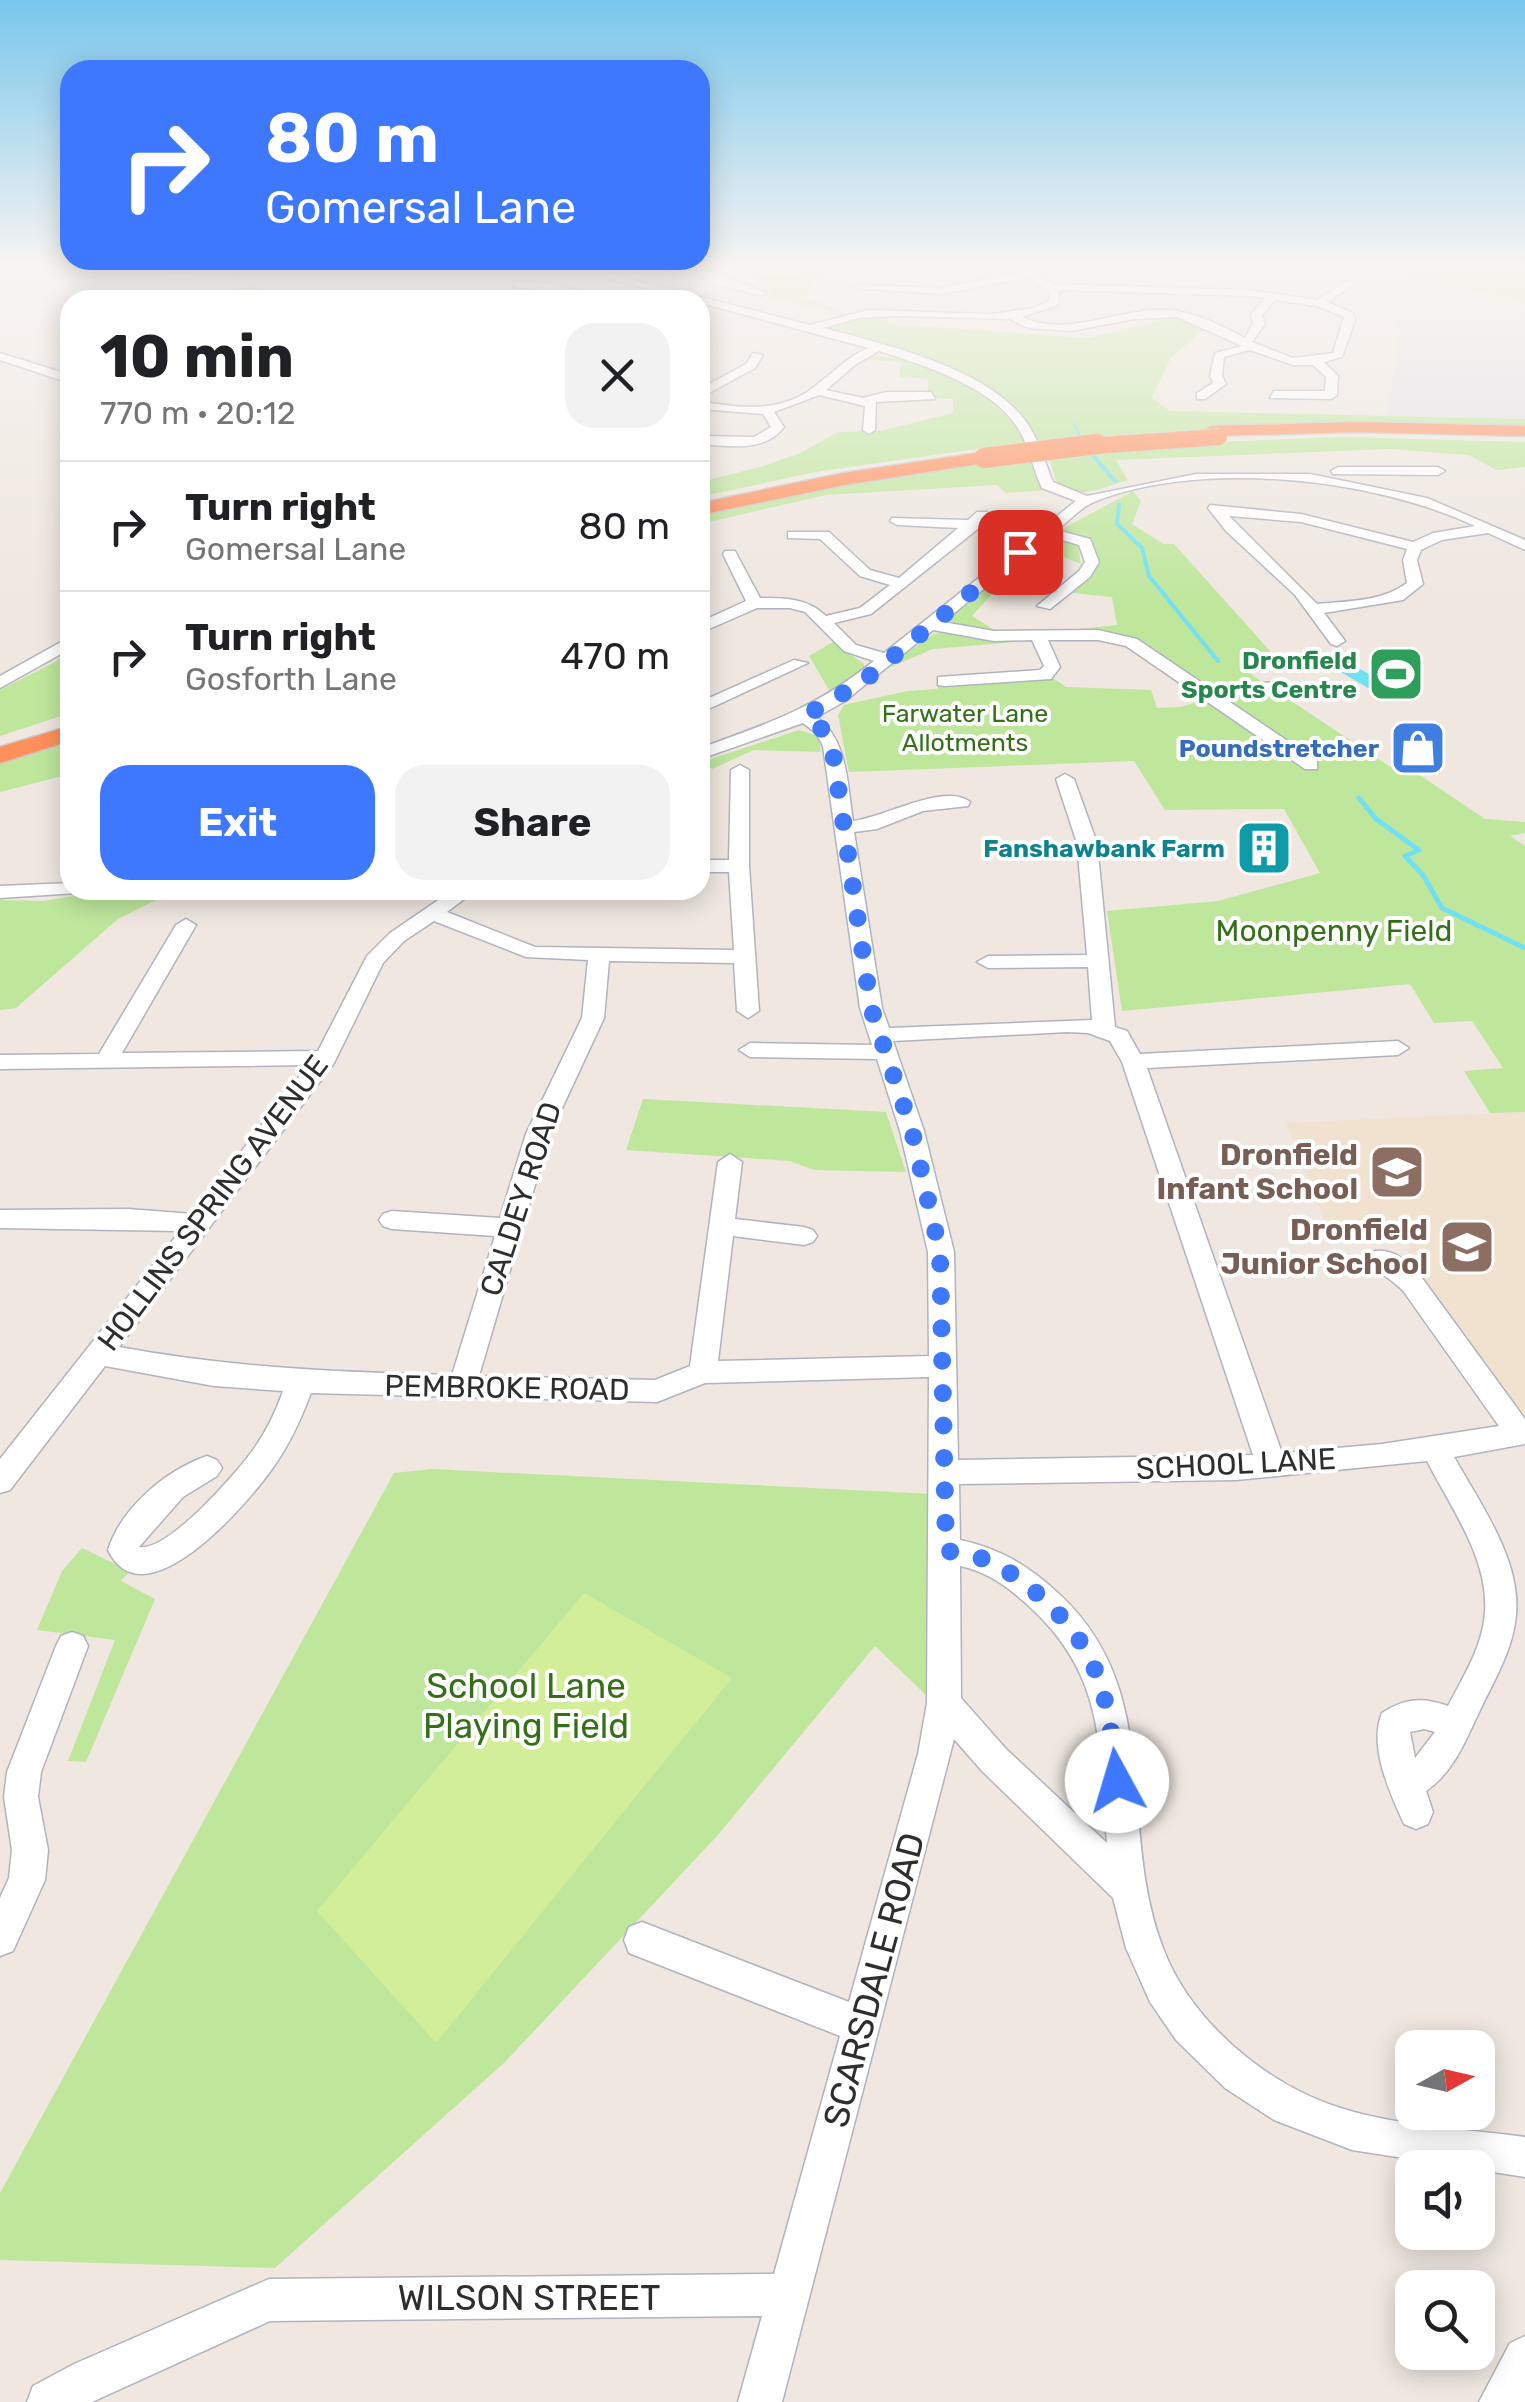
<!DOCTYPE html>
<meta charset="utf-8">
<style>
body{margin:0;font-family:Rubik,sans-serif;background:#f2f2f2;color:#202124;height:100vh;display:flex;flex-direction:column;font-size:38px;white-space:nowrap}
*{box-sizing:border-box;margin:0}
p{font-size:32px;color:#757577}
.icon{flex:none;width:55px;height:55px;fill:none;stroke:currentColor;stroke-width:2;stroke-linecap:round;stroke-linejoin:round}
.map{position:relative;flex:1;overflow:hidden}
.side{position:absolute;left:60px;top:290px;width:650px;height:610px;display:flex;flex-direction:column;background:#fff;border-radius:30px;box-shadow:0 5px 25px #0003}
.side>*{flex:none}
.guide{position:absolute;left:60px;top:60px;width:650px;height:210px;border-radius:30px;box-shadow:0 5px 25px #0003;background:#3d78ff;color:#fff;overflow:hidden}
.needle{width:65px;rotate:82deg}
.fabs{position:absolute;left:1395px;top:2030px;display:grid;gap:20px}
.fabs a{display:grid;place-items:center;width:100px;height:100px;border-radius:20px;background:#fff;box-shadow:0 5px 25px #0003;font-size:50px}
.pin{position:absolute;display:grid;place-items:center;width:85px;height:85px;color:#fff;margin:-42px;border-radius:20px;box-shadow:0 5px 15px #0006}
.me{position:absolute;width:110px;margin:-55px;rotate:354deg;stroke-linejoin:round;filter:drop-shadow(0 0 8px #0008)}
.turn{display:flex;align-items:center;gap:35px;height:210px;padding:0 40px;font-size:45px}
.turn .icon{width:130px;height:130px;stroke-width:2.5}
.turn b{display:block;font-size:70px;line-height:85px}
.round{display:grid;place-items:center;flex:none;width:105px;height:105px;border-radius:30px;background:#f2f2f2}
.overview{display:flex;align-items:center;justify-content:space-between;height:170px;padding:0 40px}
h1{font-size:60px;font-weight:700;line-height:75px}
.cta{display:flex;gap:20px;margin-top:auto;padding:20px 40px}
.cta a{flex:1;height:115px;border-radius:30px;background:#3d78ff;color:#fff;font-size:40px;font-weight:700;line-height:115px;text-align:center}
.cta a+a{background:#f2f2f2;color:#202124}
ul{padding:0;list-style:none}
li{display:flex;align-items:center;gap:30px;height:130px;padding:0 40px;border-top:2px solid #e0e0e0}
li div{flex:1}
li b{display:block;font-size:38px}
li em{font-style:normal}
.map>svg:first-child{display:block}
.industrial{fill:#e2e1e8}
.education{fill:#f1e2d0}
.green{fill:#bee79c}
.pitch{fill:#d3ee98}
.water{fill:#72e0f3}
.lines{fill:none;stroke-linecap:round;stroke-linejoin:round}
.stream-far2{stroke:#72e0f3;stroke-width:2.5}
.stream-far1{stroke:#72e0f3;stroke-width:4}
.stream{stroke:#72e0f3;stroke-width:5}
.minor-casing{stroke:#b0b4be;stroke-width:3}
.highway-casing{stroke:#c9c9c9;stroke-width:3}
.minor{fill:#fff;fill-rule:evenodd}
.highway{fill:#ff8f5b;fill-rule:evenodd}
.highway-bridge-far1-casing{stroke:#c9c9c9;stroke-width:18;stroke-linecap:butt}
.highway-bridge-casing{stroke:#c9c9c9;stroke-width:21;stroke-linecap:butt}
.highway-bridge-far1{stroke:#ff8f5b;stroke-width:16}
.highway-bridge{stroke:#ff8f5b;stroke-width:20}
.route{stroke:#3d78ff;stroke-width:18;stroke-dasharray:0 32.4}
.labels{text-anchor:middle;stroke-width:8;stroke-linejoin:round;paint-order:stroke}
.far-leisure-label{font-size:25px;font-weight:bold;fill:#27864d;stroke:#fff;text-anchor:end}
.far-park-label{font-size:25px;fill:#357019;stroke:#fff}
.far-shop-label{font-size:25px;font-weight:bold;fill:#366cbe;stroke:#fff;text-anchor:end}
.far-culture-label{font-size:25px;font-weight:bold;fill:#0d838f;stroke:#fff;text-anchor:end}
.park-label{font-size:30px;fill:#357019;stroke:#fff}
.education-label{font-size:30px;font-weight:bold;fill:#785e54;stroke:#fff;text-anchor:end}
.street-label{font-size:30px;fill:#2e2e2e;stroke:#fff}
.near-park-label{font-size:35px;fill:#357019;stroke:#fff}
.near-street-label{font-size:35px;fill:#2e2e2e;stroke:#fff}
</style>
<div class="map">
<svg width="1525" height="2402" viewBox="0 0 1525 2402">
<rect width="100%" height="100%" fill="#efe7e0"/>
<path class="industrial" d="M1405 280 1488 290 1525 303V419L1388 416 1399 334 1391 298Z"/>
<path class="education" d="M1525 1112V1411L1518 1413 1404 1262 1415 1233 1331 1240 1286 1123Z"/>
<g class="green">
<path d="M69 269H239L268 299 241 300 226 271 63 280Z"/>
<path d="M745 269H757L768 279 811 271 823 278 813 280 807 298 845 314 771 298 769 293 773 292Z"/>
<path d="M1398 269H1525V303C1483 288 1438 289 1398 269Z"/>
<path d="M1152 314 1177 315 1215 331H1201L1170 359 1152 398 1170 411 1525 419V427C1361 418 1200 427 1037 442L1010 402 954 374 828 332 830 325 858 317 888 316 889 324 1087 338 1166 319Z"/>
<path d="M864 355C925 358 994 388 1026 442L815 472 700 497V482L764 466 800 453 838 432 881 431 953 413V399L936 398 928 392V379L899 377 901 362 857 359Z"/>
<path d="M1340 437 1525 442V467L1497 470 1468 455 1391 449 1116 460 1128 480C1109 485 1069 505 1056 480 1053 473 1051 463 1048 455L1188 443Z"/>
<path d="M1033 457 1038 480 1046 490 1006 493 997 485 826 495 700 524V514L822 487Z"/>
<path d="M1133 491 1141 501 1132 524 1163 544H1174L1279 661 1246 671 1401 774 1414 771 1485 819 1525 822V833L1510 836 1525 846V1112L1490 1113 1464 1071 1503 1068 1472 1021 1434 1023 1410 984 1122 1011 1107 911 1218 901 1320 873 1284 809 1165 810 1134 761 849 772 838 715 844 705 907 691 937 689 938 685 1053 678 1066 687 1151 690 1157 708 1181 707 1215 696 1134 640 1118 633 1068 630 1117 625 1112 597 1072 593 1086 581 1097 559 1091 544 1061 532 1062 529Z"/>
<path d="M1051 538 1078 545 1081 564 1044 549 1010 574 972 616 1001 634 955 626 950 620 953 615Z"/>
<path d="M934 634 942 633 1016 642 933 649 883 670Z"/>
<path d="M833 642 864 664V668L831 693 809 656Z"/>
<path d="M70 649V713L0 736V690L55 662Z"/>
<path d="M799 730 818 736 821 752 754 750 712 769 702 762Z"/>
<path d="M70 741V774L0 792V762Z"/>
<path d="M110 890H176L118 919 16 1008 0 1010V900L44 901Z"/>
<path d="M643 1099 886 1112 906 1172 814 1170 790 1161 626 1150Z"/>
<path d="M432 1469 932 1494 927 1655 931 1700 875 1646 717 1836 505 2062 275 2268 0 2260V2193L394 1473Z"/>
<path d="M82 1548 130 1571 121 1581 155 1599 86 1762 68 1761 115 1640 37 1630 62 1571Z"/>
</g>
<path class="pitch" d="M584 1593 732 1678 436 2043 317 1911Z"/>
<path class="water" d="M1334 654 1402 693 1385 698 1317 658Z"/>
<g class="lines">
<path class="stream-far2" d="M1074 424 1082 440"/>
<g class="stream-far1">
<path d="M1089 451 1115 481"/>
<path d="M1119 505 1117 524 1142 548 1149 576 1218 661"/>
</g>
<path class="stream" d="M1359 798 1376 819 1419 850 1405 856 1423 875 1442 908 1525 948"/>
<g class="minor-casing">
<g id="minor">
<path d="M574 269H591L810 325 868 310 992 314 1033 308 1049 301 1050 291 1026 278 941 294 853 288 858 285 941 288 1018 273 1013 269 1034 272 1052 284 1249 290 1317 300 1346 281H1354V285L1327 302 1353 313 1355 320 1342 357 1324 362 1338 376 1337 395 1331 399 1270 398 1274 391H1325L1326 377 1313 365H1293L1250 350 1224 357 1222 376 1226 384 1205 399H1197V393L1213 383 1210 376 1215 353 1242 346 1177 317 1134 319 1071 331 1029 328 1009 319 897 316 859 318 823 328C884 344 984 367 1024 419 1039 438 1044 461 1053 482L1087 496 1196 474H1310L1427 498 1525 540V550L1488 533 1442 540 1421 550 1417 560 1423 584 1403 600 1324 613 1345 641 1337 646 1331 644 1295 595 1226 531 1208 508 1210 505 1301 514 1413 542 1433 533 1475 526C1373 478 1200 459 1094 502 1081 507 1069 521 1057 530L1090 539 1099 562 1090 577 1050 609 1037 606 1079 571 1085 562 1079 545 1049 536 943 622 994 631 1098 630 1137 639 1208 687 1274 682 1276 686 1268 691 1221 696 1317 761V769H1305L1126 646 1098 640H1048L1060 667 1051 679 944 686 938 685V677L1040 670 1044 666 1032 640 994 641 933 630 845 701 817 717C848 741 847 783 853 821 883 818 945 782 970 802L968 806 923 811 877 829 854 832 882 1008 889 1028 1092 1020 1088 967 988 968 977 962 988 956 1087 955 1077 843 1056 779 1065 774 1074 779 1097 843 1115 1027 1127 1031 1140 1054 1398 1041 1409 1048 1398 1055 1147 1068 1282 1453 1382 1444 1499 1426 1404 1292C1394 1280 1373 1270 1367 1259L1371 1252C1393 1246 1409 1263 1422 1278L1525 1419V1444L1454 1457C1480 1503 1521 1560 1516 1614 1514 1647 1495 1679 1481 1708 1466 1739 1455 1771 1426 1791L1433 1812 1428 1824 1416 1829 1404 1824C1390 1793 1368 1746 1382 1713 1405 1698 1423 1697 1448 1706 1463 1677 1483 1646 1485 1612 1489 1559 1450 1506 1427 1461L1236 1480 959 1484 960 1540C999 1548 1029 1566 1058 1593 1166 1691 1116 1827 1163 1948 1186 2010 1244 2064 1303 2093 1370 2126 1452 2127 1525 2137V2177L1352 2150 1274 2120 1225 2088 1176 2040 1150 2002 1126 1948 1113 1898 982 1771 954 1739 782 2402H738L762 2316 270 2321 92 2402H27L33 2386 74 2364 269 2279 774 2274 840 2036 629 1953 624 1940 629 1927 642 1922 849 2002 918 1754 927 1703 929 1377 705 1383 657 1402 311 1393C301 1419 289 1446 272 1469 248 1503 144 1625 108 1550 121 1508 166 1470 207 1456L217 1460 222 1468 217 1476 183 1497 139 1547C167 1553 239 1471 255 1447 267 1430 276 1411 283 1391L214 1386 105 1366 10 1490 0 1493V1459L180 1231 0 1228V1210L128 1209 193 1214 308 1065 0 1069V1055L99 1054 176 925 186 919 196 925 122 1053 318 1051 367 956 390 933 453 890H476L447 912 535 947 734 950 729 872H700V860H729L731 770 740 765 749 770V866L759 1011 748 1018 737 1011 734 963 609 961 604 1018 550 1134 479 1376 655 1380 690 1366 718 1162 730 1154 742 1162 735 1219 804 1227 813 1230 817 1236 813 1242 804 1245 733 1236 718 1361 929 1356 928 1252 900 1131 877 1059 750 1057 739 1050 750 1043 872 1045 860 1008 823 746 816 733 803 723 700 759V748C770 723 815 708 874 661L844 651 805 612 790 608H757L700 633V622L746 601 723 554 725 551H735L760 598C785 598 807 598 826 616L860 608 890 585 860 576 820 539 788 538V532H829L870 570 899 578 958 528 897 525 890 521 892 518 968 520 977 512H987L989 515 979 528 871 614 834 623 856 645 884 653 1076 501 1042 488C1033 470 1030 448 1019 430 993 386 925 366 879 351L855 365 826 390 863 398 886 392H931L935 399 876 402 875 430 869 434 863 430 865 406 819 395 774 412 784 427C764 453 729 446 700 444V436L754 437 771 427 763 414 700 409V401C736 408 778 413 810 390 830 376 845 358 868 348ZM1060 290 1249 296 1265 298 1251 315 1253 324 1245 338C1216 323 1188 308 1155 310 1110 312 1065 337 1022 317L1058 305ZM1275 300 1317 306 1344 317 1333 353 1293 358 1252 342 1265 324 1262 315ZM1229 516 1301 522 1407 549 1403 560 1407 583C1381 602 1348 601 1317 604ZM434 921 526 957 588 960 582 1018 526 1134 500 1218 392 1211 383 1214 379 1220 383 1226 392 1229 495 1236 452 1375C336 1372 233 1368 119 1347L334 1063 383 963 404 941ZM1067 1032 1088 1033 1110 1041 1122 1062 1253 1455 958 1460 954 1252 924 1131 893 1041ZM960 1566C989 1572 1011 1589 1032 1609 1106 1678 1099 1749 1107 1843L1006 1749 961 1698ZM1424 1729 1435 1732 1415 1758 1410 1732Z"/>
<path d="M643 269H656L651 272Z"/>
<path d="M691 269H704L766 293 761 296 716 284Z"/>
<path d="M518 282 549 283 614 300 514 287Z"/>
<path d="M0 353 70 375V383L0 360Z"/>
<path d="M753 353 763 355 755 368 700 398V389L746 364Z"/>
<path d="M1338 467H1438L1445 471 1438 475 1333 474 1331 471Z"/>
<path d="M70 637V649L0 688V676Z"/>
<path d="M794 660 808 663 700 713V702Z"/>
<path d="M70 883V890H79L77 893 0 898V886Z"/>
<path d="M72 1632 83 1636 88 1646 41 1772 38 1797 48 1850 45 1880 13 1951 0 1956V1898L9 1878 12 1850 4 1797 7 1772 56 1646 61 1636Z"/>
<path d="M1525 2336V2402H1479L1510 2343Z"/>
</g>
</g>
<g class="highway-casing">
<g id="highway">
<path d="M1359 422 1525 426V436L1359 432 1211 436 1202 431 1211 426Z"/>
<path d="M984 452 991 454V462L844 485 700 515V503L844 473Z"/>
<path d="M70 726V741L0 763V747Z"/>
</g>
</g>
<use href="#minor" class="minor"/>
<use href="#highway" class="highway"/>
<g class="highway-bridge-far1-casing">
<path id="highway-bridge-far1" d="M1076 447 1219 437"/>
</g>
<g class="highway-bridge-casing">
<path id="highway-bridge" d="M984 458 1097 444"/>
</g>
<use href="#highway-bridge-far1" class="highway-bridge-far1"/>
<use href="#highway-bridge" class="highway-bridge"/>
</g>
<linearGradient id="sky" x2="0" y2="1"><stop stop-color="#79c6ec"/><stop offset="0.44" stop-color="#f8f4f1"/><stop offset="1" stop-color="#f8f4f1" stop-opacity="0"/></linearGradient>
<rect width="1525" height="605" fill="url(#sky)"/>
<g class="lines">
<path class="route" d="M1020 552 862 682 805 716 823 730 832 746 871 1008 912 1131 940 1252 946 1551C981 1554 1001 1565 1028 1586 1100 1644 1108 1694 1117 1781"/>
</g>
<defs>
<g id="stadium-square" transform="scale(2.875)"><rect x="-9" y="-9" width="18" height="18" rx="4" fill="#2e9e5b" stroke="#fff"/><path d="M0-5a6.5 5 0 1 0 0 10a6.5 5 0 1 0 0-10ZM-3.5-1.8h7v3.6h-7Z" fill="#fff"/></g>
<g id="shop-square" transform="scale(2.875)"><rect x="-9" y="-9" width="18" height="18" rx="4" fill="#3f7fe0" stroke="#fff"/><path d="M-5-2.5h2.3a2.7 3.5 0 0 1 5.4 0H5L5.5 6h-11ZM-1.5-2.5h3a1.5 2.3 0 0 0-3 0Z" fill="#fff"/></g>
<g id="building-square" transform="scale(2.875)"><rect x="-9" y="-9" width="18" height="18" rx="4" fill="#0f9aa8" stroke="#fff"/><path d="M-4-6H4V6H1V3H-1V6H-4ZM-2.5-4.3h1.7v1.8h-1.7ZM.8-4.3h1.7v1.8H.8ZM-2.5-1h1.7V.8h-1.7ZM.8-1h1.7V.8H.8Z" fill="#fff"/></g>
<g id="school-square" transform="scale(2.875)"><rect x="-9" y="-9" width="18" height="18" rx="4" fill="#8d6e63" stroke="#fff"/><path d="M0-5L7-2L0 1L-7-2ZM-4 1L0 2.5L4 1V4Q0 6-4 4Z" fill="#fff"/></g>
</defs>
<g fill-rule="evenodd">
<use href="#stadium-square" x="1396" y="674"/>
<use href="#shop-square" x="1418" y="748"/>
<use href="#building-square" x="1264" y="848"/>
<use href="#school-square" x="1397" y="1172"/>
<use href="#school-square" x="1467" y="1247"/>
</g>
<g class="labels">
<g class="far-leisure-label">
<text x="1357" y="669">Dronfield<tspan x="1357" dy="29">Sports Centre</tspan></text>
</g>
<g class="far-park-label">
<text x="965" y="722">Farwater Lane<tspan x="965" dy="29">Allotments</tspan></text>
</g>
<g class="far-shop-label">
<text x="1379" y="757">Poundstretcher</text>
</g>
<g class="far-culture-label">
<text x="1225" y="857">Fanshawbank Farm</text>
</g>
<g class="park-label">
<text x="1334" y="941">Moonpenny Field</text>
</g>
<g class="education-label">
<text x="1358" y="1165">Dronfield<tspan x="1358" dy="34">Infant School</tspan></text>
<text x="1428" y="1240">Dronfield<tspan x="1428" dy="34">Junior School</tspan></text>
</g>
<g class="street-label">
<text transform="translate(521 1199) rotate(-72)" y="10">CALDEY ROAD</text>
<text transform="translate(213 1203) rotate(-53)" y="10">HOLLINS SPRING AVENUE</text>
<text transform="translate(507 1388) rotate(1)" y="10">PEMBROKE ROAD</text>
<text transform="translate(1236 1464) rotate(-3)" y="10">SCHOOL LANE</text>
</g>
<g class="near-park-label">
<text x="526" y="1698">School Lane<tspan x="526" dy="40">Playing Field</tspan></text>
</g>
<g class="near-street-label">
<text transform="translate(874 1980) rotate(-75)" y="12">SCARSDALE ROAD</text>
<text x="529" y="2310">WILSON STREET</text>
</g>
</g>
</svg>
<div class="fabs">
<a><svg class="needle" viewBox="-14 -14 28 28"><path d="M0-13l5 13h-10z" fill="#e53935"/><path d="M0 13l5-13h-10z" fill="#757577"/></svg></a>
<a><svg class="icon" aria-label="sound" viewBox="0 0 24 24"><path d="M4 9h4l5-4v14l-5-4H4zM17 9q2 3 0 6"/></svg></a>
<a><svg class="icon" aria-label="search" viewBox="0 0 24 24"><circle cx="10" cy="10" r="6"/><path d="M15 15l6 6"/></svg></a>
</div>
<div class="pin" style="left:1020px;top:552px;background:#d93025"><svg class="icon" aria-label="arrive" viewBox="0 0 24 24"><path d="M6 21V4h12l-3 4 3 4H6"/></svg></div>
<svg class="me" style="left:1117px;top:1781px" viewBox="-20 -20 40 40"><circle r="19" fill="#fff"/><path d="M0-13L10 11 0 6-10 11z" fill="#3d78ff"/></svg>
<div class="guide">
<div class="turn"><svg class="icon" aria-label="right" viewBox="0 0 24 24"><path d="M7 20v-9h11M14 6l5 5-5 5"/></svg><div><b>80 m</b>Gomersal Lane</div></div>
</div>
<section class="side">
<div class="overview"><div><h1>10 min</h1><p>770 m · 20:12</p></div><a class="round"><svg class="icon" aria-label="close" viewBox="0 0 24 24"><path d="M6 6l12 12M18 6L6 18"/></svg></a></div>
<ul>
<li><svg class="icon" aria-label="right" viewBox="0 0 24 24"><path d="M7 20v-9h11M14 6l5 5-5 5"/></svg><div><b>Turn right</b><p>Gomersal Lane</p></div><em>80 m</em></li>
<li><svg class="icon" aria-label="right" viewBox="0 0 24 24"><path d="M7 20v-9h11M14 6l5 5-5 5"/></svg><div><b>Turn right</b><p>Gosforth Lane</p></div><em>470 m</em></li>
</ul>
<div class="cta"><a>Exit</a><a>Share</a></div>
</section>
</div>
